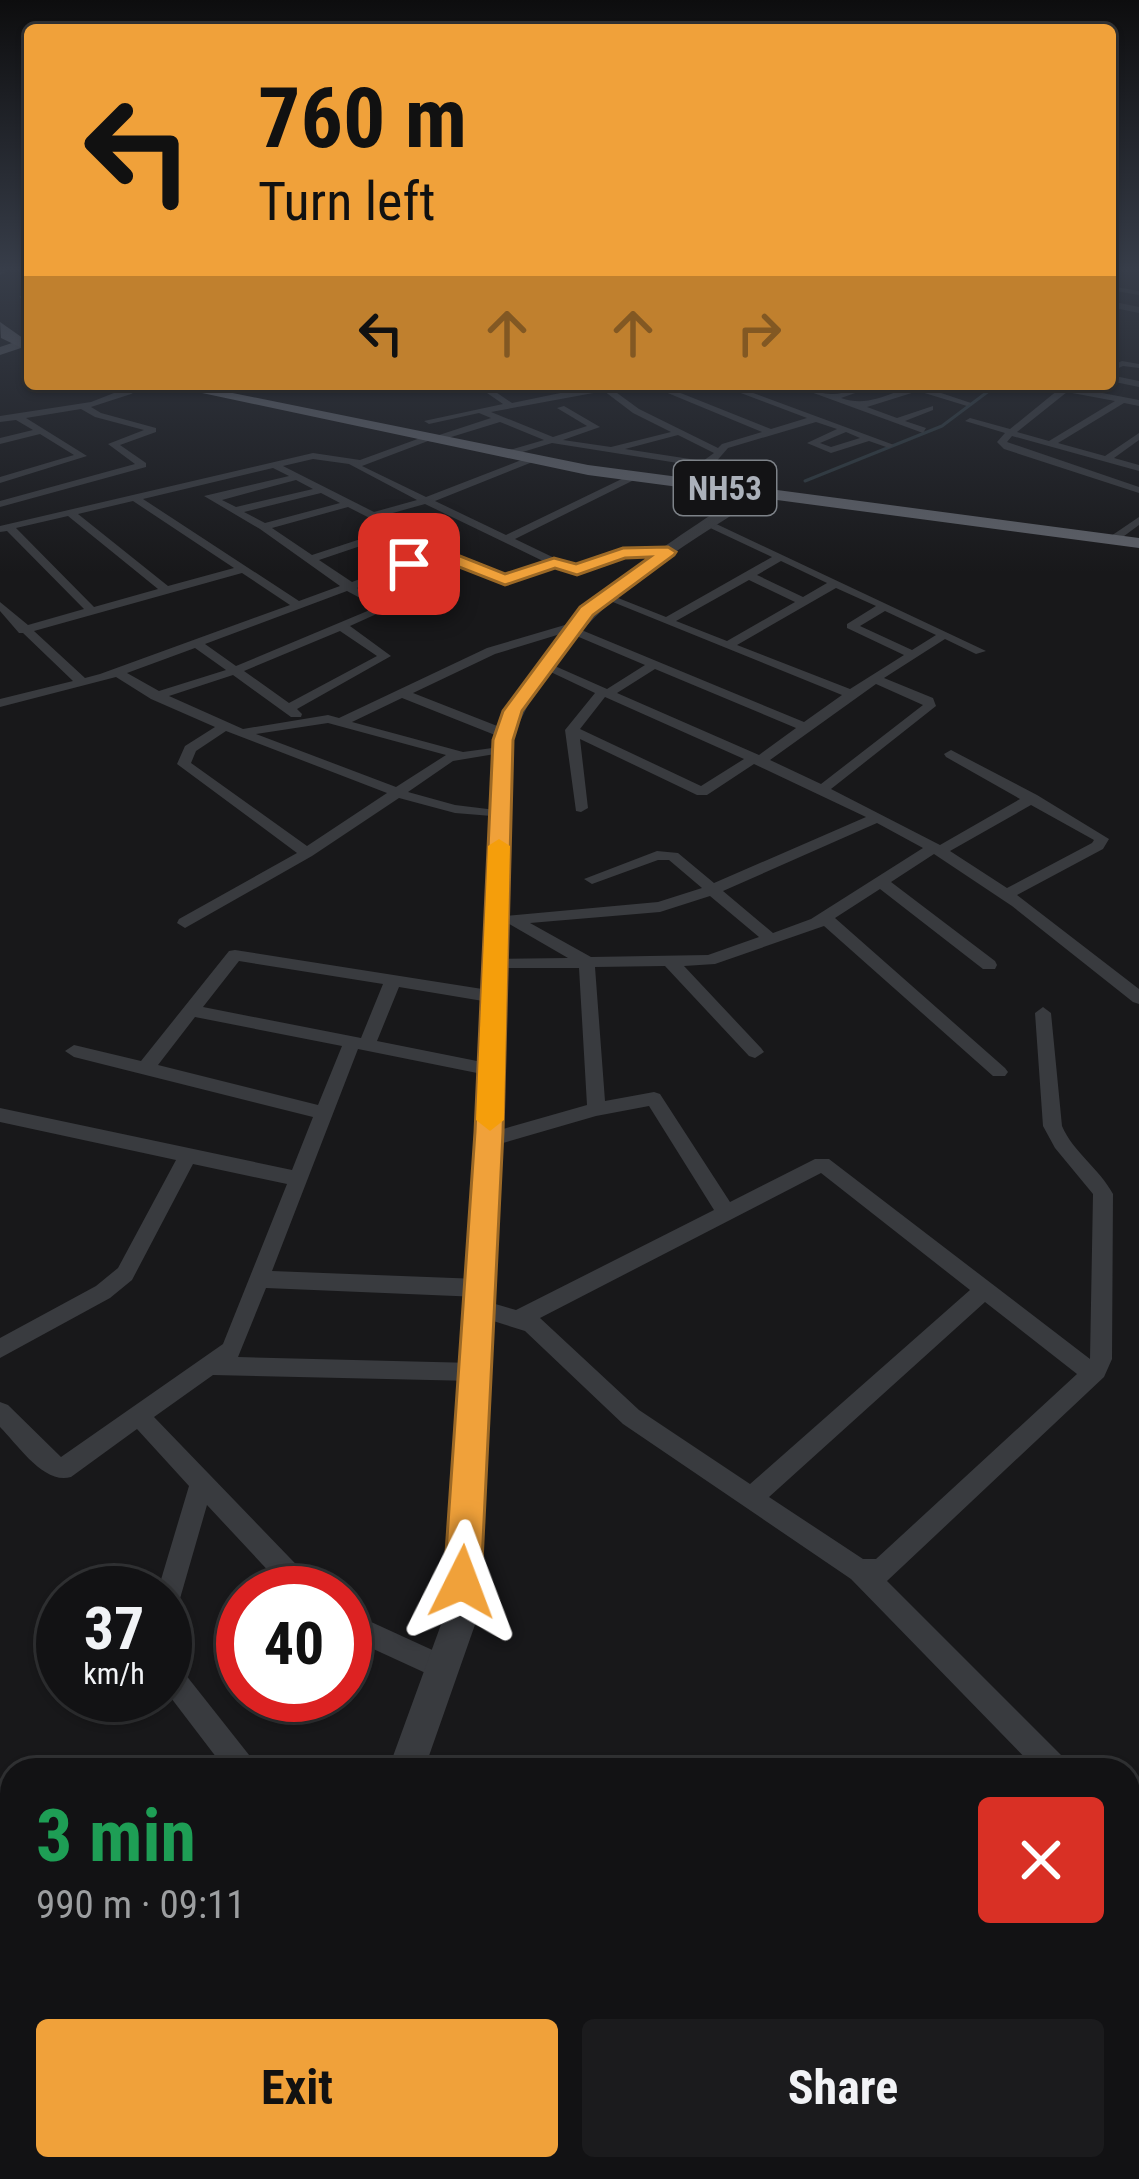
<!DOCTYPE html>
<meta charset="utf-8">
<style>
body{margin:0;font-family:"Roboto Condensed",sans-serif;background:#1b1b1d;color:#f1f3f6;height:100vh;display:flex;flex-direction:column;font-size:45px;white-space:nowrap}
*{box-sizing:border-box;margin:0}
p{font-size:39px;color:#9c9ea0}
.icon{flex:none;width:66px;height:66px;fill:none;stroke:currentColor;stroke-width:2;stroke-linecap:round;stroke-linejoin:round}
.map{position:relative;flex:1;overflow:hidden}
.side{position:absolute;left:0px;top:1758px;width:1140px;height:423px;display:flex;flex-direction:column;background:#121214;border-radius:36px 36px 0 0;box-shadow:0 3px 9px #0004,0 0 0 3px #313234}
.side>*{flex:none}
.banner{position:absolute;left:24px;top:24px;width:1092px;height:366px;border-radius:12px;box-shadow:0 3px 9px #0004,0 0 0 3px #313234;background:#f0a13a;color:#111;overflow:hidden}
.speed{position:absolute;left:36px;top:1566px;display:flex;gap:24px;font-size:60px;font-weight:700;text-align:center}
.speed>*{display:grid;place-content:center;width:156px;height:156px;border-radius:50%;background:#121214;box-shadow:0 3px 9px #0004,0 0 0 3px #313234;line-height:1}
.speed small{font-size:30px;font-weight:400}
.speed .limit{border:18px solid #d22;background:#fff;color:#111}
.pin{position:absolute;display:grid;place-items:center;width:102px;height:102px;color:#fff;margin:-51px;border-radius:24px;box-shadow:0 6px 18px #0006}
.me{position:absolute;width:132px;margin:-66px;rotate:3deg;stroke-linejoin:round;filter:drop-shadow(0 0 9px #0008)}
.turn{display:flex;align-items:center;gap:42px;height:252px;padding:0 36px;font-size:54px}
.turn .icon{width:156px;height:156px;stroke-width:2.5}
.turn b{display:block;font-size:84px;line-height:102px}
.lanes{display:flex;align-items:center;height:114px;padding:0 36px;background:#0003;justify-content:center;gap:60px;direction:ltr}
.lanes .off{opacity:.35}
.round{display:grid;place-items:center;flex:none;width:126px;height:126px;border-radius:12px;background:#1b1b1d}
.summary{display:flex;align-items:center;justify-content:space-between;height:204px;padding:0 36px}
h1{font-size:72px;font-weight:700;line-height:90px;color:#1e9e55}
.button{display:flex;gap:24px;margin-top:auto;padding:24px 36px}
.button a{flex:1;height:138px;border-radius:12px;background:#f0a13a;color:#111;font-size:48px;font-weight:700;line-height:138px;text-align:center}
.button a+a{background:#1b1b1d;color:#f1f3f6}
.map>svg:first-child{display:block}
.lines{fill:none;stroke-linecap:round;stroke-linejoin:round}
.stream{stroke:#2e393e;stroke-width:3}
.minor{fill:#393b3f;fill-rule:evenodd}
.tertiary{fill:#393b3f;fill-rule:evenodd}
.primary{fill:#55585e;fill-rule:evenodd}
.trunk{fill:#5d6067;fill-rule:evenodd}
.route{fill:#f0a13a;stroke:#9c6926;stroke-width:3}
.slow{fill:#f59e0b}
.labels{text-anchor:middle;stroke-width:12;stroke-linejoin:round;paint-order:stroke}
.shield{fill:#131315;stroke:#7d8288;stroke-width:3}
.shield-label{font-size:33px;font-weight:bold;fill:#abb1ba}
</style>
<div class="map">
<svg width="1139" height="2179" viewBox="0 0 1139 2179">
<rect width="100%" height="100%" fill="#18181a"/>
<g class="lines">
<path class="stream" d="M805 481 942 426 998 384"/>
<g class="minor">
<path d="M1113 268H1123L1110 273Z"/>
<path d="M1110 286 1139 291V295L1110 290Z"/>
<path d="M19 296H25L30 304V311Z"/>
<path d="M1122 361 1139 364V368L1123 366 1110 372V366Z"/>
<path d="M1110 375 1139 381V387L1110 381Z"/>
<path d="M137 384H148L131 394 91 407 101 413 156 428V432L120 445 146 463V467L0 507V501L135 464 108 444 144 430 95 417 81 409 26 418 87 456 0 483V477L74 455 40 434 0 444V438L33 430 16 420 0 422V416L91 402Z"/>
<path d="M474 384H484L512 403 604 384H635L613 390 639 409 718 448 722 444 762 432 646 384H658L771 429 807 418 717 384H729L894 445 889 448 869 441 831 453 807 443 837 429 816 422 728 448 714 464 703 467 552 443 506 457 503 456V452L544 440 500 422 435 442 428 441 362 466 426 497 529 457H535V461L435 501 506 535 632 474H638V478L515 539 569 565 629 549H668L673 552 668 555H629L568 572 554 566 498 582 443 555 357 588 392 607 350 626 391 656 297 709 302 714 301 717H291L233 675 169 696 243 729 328 715 339 718 487 648 575 622 581 626 579 629 804 722 842 695 598 596 608 594 666 617 772 557 706 526V522L710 521 986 651 976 654 945 639 884 678 933 698 936 706 831 789 940 845 1020 799 946 757 944 754 951 750 1037 795 1109 839 1103 849 1017 895 1139 989V1004L1133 1002 1012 906 934 854 891 882 995 961 997 965 995 969H983L880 889 835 918 1005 1068 1008 1072 1005 1076H993L824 926 715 964 684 966 761 1048 764 1052 755 1058 749 1056 665 966 595 967 605 1101 654 1092 660 1094 730 1202 815 1159H829L1090 1359 1093 1194 1055 1148 1043 1126 1035 1013 1043 1007 1051 1013 1062 1126C1073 1152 1099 1168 1113 1194L1112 1359 1104 1377 887 1581 1066 1760 1070 1770H1037L851 1579 623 1424 525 1331 471 1314 468 1308 471 1302 478 1299 516 1310 714 1210 649 1106 596 1116 489 1147 482 1145 480 1140 482 1135 587 1105 579 968H490L488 964 496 959 568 958 506 922 504 919 506 916 658 902 702 888 669 860H658L592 884 584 879 657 851 678 853 714 883 866 817 754 764 707 795H697L580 739 588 808 581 812 576 811 565 730 595 693 538 666 548 663 607 689 645 665 567 632 495 654 413 693 510 731V737H500L402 698 352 722 463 752 507 746V752L453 761 408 792 455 805 504 811V817L455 813 399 798 312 856 185 928 177 923 179 919 297 853 177 764 185 746 215 727 151 699 116 677 0 707V699L73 681 23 633H19L0 611V602L28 625 84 609 7 531 0 532V526L313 453 360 460 423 437 430 438 491 418 479 413 429 424 424 421 503 404ZM604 391 633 413 671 432 611 447 563 440 600 427 564 406 557 408 587 426 553 437 491 412ZM846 432 860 438 831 447 820 443ZM678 435 714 453 703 461 625 449ZM313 459 349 464 417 500 374 512 283 466ZM273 468 289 476 204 496 260 529 340 586 299 601 143 499ZM296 480 313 489 236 507 222 500ZM321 493 340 503 265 523 244 512ZM133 501 234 568 168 586 78 514ZM425 504 545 562 499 575 382 516ZM348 507 391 529 312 555 272 528ZM68 516 158 589 94 607 16 528ZM399 533 435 551 352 582 319 560ZM781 561 827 583 803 597 757 575ZM242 573 290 605 100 674 85 678 34 631ZM749 580 795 602 727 641 676 621ZM836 588 876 606 847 624V628L904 655 850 689 737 645ZM347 591 377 607 236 666 205 644ZM885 611 936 635 912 650 860 626ZM340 631 377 656 289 703 244 671ZM195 648 226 670 159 691 127 673ZM655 669 796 728 759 755 617 693ZM876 684 923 705 821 784 770 760ZM605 697 744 759 701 786 580 729ZM328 723 446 755 396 787 256 734ZM226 731 387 793 307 846 191 763 196 751ZM1031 805 1094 840 1092 843 1007 888 950 851ZM877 823 923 848 811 919 773 933 723 891ZM710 896 759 937 708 955 591 957 530 923 660 912ZM821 1173 970 1290 750 1484 639 1410 540 1318ZM985 1302 1077 1374 876 1559H863L769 1497Z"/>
<path d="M789 384C804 384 816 394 831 394 844 395 859 385 873 384L872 387 841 398C876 410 897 384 933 384L926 388 971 403 967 406 918 391 867 407 897 418 933 406V410L905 421 926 428 923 433Z"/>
<path d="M1040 384H1055L1139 400V406L1124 403 1058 443 1105 456 1139 433V440L1114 458 1139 465V471L1012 436 1007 442 1139 487V493L1004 449 997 442 1005 433 965 421 970 418 1010 429 1058 390ZM1067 392 1115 401 1049 441 1017 432Z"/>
<path d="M1139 517V525L1116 542H1108V538Z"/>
<path d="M235 950 495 991 503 997 495 1003 399 987 377 1041 492 1064 501 1070 492 1076 358 1049 272 1271 479 1279 486 1282 489 1288 486 1294 479 1297 266 1288 238 1357 474 1363 482 1365 485 1372 482 1379 474 1381 213 1375 154 1417 315 1584 318 1593H289L207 1505 177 1609 174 1618 165 1621V1593H157L189 1486 137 1429 71 1477C44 1485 18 1445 0 1427V1402L8 1405 61 1457 223 1344 287 1184 193 1164 132 1280 110 1298 0 1358V1338L96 1286 118 1268 176 1160 0 1122V1108L292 1170 313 1117 74 1057 65 1051 74 1045 141 1061 229 951ZM239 961 383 984 361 1038 203 1007ZM195 1017 342 1046 318 1105 158 1065Z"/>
<path d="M345 1610 452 1659 456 1668 452 1677 443 1681 345 1636Z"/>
<path d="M165 1656 174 1660 253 1760 257 1770H226L165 1690Z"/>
<path d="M0 1817 12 1824V1863L0 1856Z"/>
<path d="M1128 1829 1139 1834V1869L1128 1864Z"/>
<path d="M12 2085V2142L0 2148V2092Z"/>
</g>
<g class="tertiary">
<path d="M1110 301 1139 307V313L1110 307Z"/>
<path d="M750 489 762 492C739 513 710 528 684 546 606 600 550 650 512 739L501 1133 477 1619 424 1770H388L443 1619 477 1133 494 739C550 614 641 562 750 489Z"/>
<path d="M242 2169H286L282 2179H238Z"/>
</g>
<path class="primary" d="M30 337V345L0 355V347Z"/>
<g class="trunk">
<path d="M0 268H7L4 273 0 275Z"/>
<path d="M0 322 30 343V352L1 338Z"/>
<path d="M160 384H188L588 465 1139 538V548L588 475Z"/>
</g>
</g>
<linearGradient id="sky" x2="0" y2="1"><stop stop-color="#0d0d0e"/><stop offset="0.47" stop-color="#373d49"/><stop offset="1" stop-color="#373d49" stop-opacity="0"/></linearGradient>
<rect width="1139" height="573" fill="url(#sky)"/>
<path class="route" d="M668 547 676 552 674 555 593 615 522 711 513 740 503 1132 481 1582 475 1595 462 1600 449 1595 444 1582 475 1132 493 740 503 711 580 607 650 557 625 558 577 575 555 568 505 585 439 559 409 569 401 564 440 548 505 574 554 558 576 564 623 548Z"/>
<path class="slow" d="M499 839 510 846 504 1120 490 1131 476 1120 488 846Z"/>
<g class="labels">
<rect class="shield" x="674" y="461" width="102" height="54" rx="9"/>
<g class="shield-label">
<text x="725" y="500">NH53</text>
</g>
</g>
</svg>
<div class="speed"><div>37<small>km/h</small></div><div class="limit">40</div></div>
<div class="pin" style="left:409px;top:564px;background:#d93025"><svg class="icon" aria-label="arrive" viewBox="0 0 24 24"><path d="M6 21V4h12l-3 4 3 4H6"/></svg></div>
<svg class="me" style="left:462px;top:1582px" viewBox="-20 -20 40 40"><path d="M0-17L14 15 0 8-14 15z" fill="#f0a13a" stroke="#fff" stroke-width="4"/></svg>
<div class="banner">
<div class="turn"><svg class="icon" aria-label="left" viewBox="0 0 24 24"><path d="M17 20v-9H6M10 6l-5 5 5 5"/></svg><div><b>760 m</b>Turn left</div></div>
<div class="lanes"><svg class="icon" aria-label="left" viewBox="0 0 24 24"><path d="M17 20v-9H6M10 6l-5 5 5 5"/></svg><svg class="icon off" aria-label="ahead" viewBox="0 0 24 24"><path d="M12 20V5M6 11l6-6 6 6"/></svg><svg class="icon off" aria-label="ahead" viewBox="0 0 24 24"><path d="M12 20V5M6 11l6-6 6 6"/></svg><svg class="icon off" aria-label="right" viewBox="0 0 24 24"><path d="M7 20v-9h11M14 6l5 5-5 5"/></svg></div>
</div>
<section class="side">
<div class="summary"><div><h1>3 min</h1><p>990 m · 09:11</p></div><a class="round" style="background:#d93025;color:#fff"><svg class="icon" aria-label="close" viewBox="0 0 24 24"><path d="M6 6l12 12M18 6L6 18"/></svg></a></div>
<div class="button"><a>Exit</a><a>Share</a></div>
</section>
</div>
